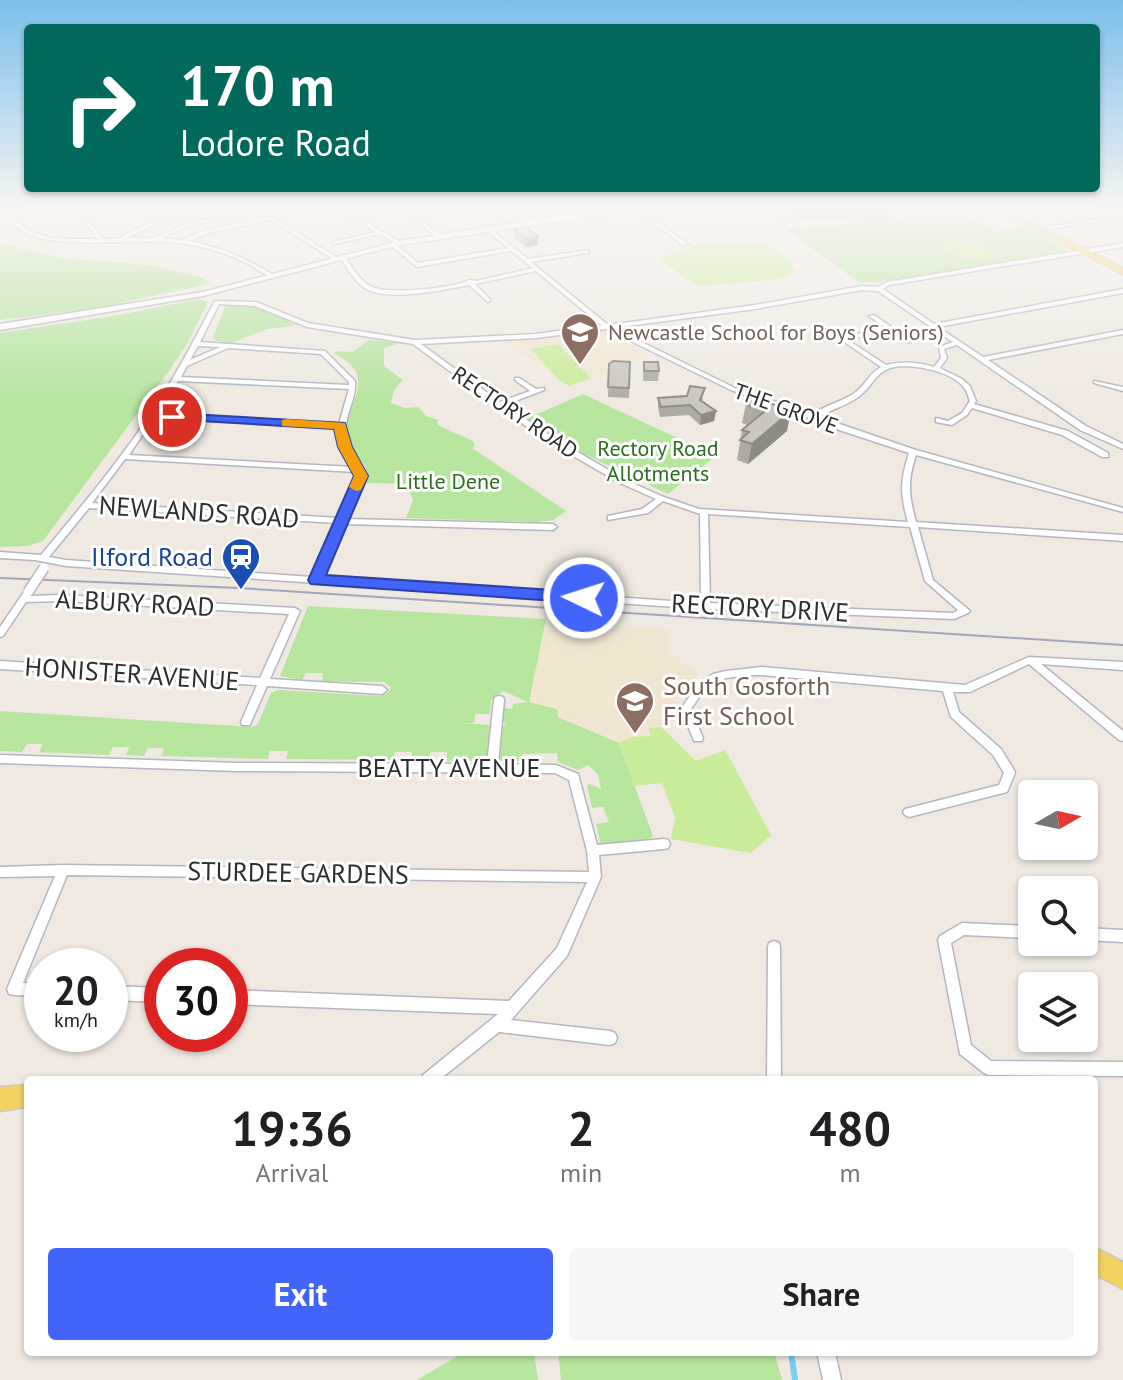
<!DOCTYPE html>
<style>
body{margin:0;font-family:"PT Sans",sans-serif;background:#f6f6f6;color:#202124;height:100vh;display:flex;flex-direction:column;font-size:30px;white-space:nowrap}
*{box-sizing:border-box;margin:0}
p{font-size:26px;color:#757577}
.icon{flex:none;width:44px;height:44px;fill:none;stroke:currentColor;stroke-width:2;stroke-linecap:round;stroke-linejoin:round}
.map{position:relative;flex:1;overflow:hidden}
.sheet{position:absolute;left:24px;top:1076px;width:1074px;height:280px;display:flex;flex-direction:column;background:#fff;border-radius:8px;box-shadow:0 2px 6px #0004}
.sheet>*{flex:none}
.hud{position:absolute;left:24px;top:24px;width:1076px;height:168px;border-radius:8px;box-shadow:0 2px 6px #0004;background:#00695c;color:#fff;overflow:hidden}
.needle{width:52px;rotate:81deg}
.tools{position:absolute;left:1018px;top:780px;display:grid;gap:16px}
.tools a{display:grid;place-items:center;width:80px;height:80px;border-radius:8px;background:#fff;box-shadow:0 2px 6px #0004;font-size:40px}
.speed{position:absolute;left:24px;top:948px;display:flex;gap:16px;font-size:40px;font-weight:700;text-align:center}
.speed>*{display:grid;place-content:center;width:104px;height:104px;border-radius:50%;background:#fff;box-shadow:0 2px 6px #0004;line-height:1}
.speed small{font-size:20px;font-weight:400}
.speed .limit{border:12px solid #d22;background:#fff;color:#111}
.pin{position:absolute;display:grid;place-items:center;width:68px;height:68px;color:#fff;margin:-34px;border:4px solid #fff;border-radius:50%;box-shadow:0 2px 8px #0007}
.me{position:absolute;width:88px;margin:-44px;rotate:274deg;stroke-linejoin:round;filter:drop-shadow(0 0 6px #0008)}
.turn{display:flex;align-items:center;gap:28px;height:168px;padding:0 24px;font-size:36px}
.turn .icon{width:104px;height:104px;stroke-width:2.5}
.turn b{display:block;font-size:56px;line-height:68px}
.eta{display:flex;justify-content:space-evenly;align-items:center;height:136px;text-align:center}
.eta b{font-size:48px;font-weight:600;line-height:56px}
.cta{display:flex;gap:16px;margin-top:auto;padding:16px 24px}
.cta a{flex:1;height:92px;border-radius:8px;background:#4264fb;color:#fff;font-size:32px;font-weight:600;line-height:92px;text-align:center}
.cta a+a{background:#f6f6f6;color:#202124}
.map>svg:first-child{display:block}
.education{fill:#f0e6d1}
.green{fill:#b6e59e}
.pitch{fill:#c9ec9a}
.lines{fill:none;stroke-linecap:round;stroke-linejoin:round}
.stream{stroke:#75cff0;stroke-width:6}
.street-casing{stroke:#b4b7c1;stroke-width:3}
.secondary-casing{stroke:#b4b7c1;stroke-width:3}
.primary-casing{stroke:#c9c9c9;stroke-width:3}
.street{fill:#fff;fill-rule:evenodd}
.secondary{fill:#fff;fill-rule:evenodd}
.primary{fill:#f2d163;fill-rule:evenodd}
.tram{stroke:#a3a6b8;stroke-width:2}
.street-bridge-casing{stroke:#b4b7c1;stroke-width:12;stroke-linecap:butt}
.street-bridge{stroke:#fff;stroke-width:9}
.wall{fill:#afaba4}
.shaded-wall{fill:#8e8b86}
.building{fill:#cbc7bf;stroke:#8e8b86;stroke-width:2}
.route{fill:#4264fb;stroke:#2b41a3;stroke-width:2}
.slow{fill:#f59e0b}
.labels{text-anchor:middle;stroke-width:6;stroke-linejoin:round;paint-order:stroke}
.far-education-label{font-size:22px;fill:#785e54;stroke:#fff;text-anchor:start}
.far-street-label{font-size:22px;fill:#2e2e2e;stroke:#fff}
.far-park-label{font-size:22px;fill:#2c6e1b;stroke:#fff}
.street-label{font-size:26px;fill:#2e2e2e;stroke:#fff}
.transit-label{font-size:26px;fill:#164399;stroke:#fff;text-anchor:end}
.education-label{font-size:26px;fill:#785e54;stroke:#fff;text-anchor:start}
</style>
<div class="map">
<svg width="1123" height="1380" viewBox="0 0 1123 1380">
<rect width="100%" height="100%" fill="#efe9e1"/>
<g class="education">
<path d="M594 330 610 333 648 355 570 386 505 342Z"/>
<path d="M546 619 669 629V653L693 668 699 676 674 694 679 719 661 727 696 761 725 750 771 835 751 853 671 839 675 817 662 783 635 786 619 743 529 702Z"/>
</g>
<g class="green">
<path d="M959 213 997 232 1027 227 1069 250 883 282H859L787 230Z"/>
<path d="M0 244 61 258 149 265 204 278 209 284 96 308 0 320Z"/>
<path d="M198 299 208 302 188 342 171 368 43 541 28 546 0 547V333L119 315Z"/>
<path d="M230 304 256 306 296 325 264 330 229 344 216 341 213 337 225 306Z"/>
<path d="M369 340 400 343 384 348V366L403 380 394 390 391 403 405 408 418 407 426 416 438 420 437 424 442 427 473 441 475 446 472 448 566 511 553 520 537 522 406 518 413 500 407 484 366 483C374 464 351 457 348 439 341 403 384 378 333 353L339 351 352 352Z"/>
<path d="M583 394 716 456 668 494 582 453 524 420Z"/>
<path d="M308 606 546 619 529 702 557 709 558 717 619 743 653 836 643 842 601 845 596 824 609 822 603 807 592 808 587 786 590 784 601 789 598 774 588 765 578 770 558 762 557 753 523 754 522 761H498L501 732 505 723 502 719 503 708 512 709 513 704 528 702 503 691 491 700 490 714H475L474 723H462L489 725 491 732 489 761H447V752H430L429 761H411L412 752H395L393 760 286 759 288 751H270L268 759 162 756 164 748H148L144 756 126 755 129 747H113L109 755 39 752 43 744H27L22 752 0 751V711L252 727 258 724 271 693 278 690 381 696 389 692 391 687 384 682 322 681 323 673H306L302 680 280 676Z"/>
<path d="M464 1352H534L538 1380H417Z"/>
<path d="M558 1352H774L782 1380H561Z"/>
</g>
<g class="pitch">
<path d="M973 241 999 256 967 261 941 246Z"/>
<path d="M722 243C749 243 784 242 795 271L781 279 702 286 692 283 662 261 663 257 690 247Z"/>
<path d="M558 344 591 378 570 386 558 379 531 349Z"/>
<path d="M661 727 696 761 725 750 771 835 751 853 671 839 675 817 662 783 635 786 619 743 633 737 651 736 649 728Z"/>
</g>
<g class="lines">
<path class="stream" d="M791 1352 795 1380"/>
<g class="street-casing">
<g id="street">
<path d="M6 210H10C25 241 61 239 92 239H97L79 210H83L102 239 123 238 122 236C147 224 178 209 206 210L160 222 126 238H155L186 224 255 210H263L189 226 161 238 182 240 204 231 268 217 265 215 267 214 338 258 333 259 271 220 208 233 189 241C219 247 247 258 273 275V277L271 278C262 273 254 267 244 262 226 253 206 247 185 244 140 236 56 253 20 230 12 225 9 217 6 210Z"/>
<path d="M341 210H346L402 243 397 244 380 234 333 244V242L376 232Z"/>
<path d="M399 210H404L442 236 437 237Z"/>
<path d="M526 210H531L546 220 542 221Z"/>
<path d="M635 210H640L688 244 683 245Z"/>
<path d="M773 210H778L794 226V228H790Z"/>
<path d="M912 214 914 216 887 219 885 218Z"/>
<path d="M1123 215V217L1037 231 1034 229Z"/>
<path d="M487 226 528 259 589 250V252L587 253 531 262 608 325 755 305 862 286 878 287 887 282 1123 243V247L889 285 883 289 934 324 1123 289V293L938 327 983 357 1123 330V334L988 360 1086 426 1123 444V449L1080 430 957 345 944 349 947 358 940 368 962 379 970 386 976 401 974 404 1068 431 1108 453V457H1102L1062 435 972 408 967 415 952 425 936 422V418L948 421 962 413 970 401C968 397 968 393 965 389 954 371 909 362 890 368 876 373 873 384 863 393 851 405 833 408 819 417L916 450 1123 508V512L916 455C907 482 909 496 916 522L1123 535V541L918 527 933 580 970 611 968 613 954 619 706 609 66 566 35 560 0 558V552L41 555C82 506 122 458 157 404 179 370 196 336 215 301L256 302 308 323 415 340 536 334 601 325 536 271 475 284 490 299V301L488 302 469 285C443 290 392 301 368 290 355 284 347 267 339 256L344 255C351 265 358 278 368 285 384 296 454 288 469 280L477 281 533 268 511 251 417 267 389 244 394 243 418 263 508 248 485 229ZM862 290 878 291 953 342 939 347 941 358 934 367C918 362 903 361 886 365L848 340 888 330 906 342H910V340L874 315 869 316 884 327 844 337 835 331H831V333L881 367C868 374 865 387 853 394 840 402 825 406 812 414L735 388 613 328 755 309ZM219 304 255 306 307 327 413 344 497 406 546 440 618 482 656 499 642 509 608 516V520L648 513 663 501 700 514 701 603 322 577 345 524 553 530 557 527 553 524 347 519 365 476C358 461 345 443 346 426 347 411 357 396 355 381L325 351 200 342ZM606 329 731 390 809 418V420L909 453C900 481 900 494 908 522L699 509 661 496 624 479 552 437 505 405 544 390V388L536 389 519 378H515V380L530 391 500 402 421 344 536 338ZM198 346H199L220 347 190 360ZM228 348 321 354 349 382V385L181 377 187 366ZM178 381H179L349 389 339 424 157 414ZM154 418 339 428 341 441 353 467 129 455ZM125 459 355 472 357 476 339 518 92 503ZM89 508 336 523 313 577 66 560 49 557ZM708 514 910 527 925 581 958 610 953 613 710 603Z"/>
<path d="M1094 381 1123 387V391L1094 383Z"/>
<path d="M27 591 30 592V596L60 595 295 608 300 611 270 679 382 686 387 690 382 694 267 686 251 722 250 725H242L241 722 257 685 0 669V661L260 678 289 614 60 601 26 602 3 636 0 637V627L24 592Z"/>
<path d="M1029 657 1123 662V670L1041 664 1123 731V741L1119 740 1029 664 970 692H953L959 712 1001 749 1014 770 1015 773 1007 792 909 817 905 815 903 812 905 809 999 785 1004 773 993 755 951 717 943 691 762 675H749L726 678 711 684 704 690 691 709 703 738 702 741H694L693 738 681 709 697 685 713 674 726 671 762 667 965 685Z"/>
<path d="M499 696 503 697 504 700 498 764 556 765 578 774 597 845 664 839 668 840 670 844 668 848 664 849 599 855 601 877 567 956 511 1020 610 1031 615 1033 617 1038 615 1043 610 1045 499 1032 439 1080H421L423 1075 498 1014 230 1004V990L509 1001 557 948 587 882 67 875 23 983 42 984V996L14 995 9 994 7 989 55 876 0 877V867L63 865 589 872 587 851 569 780 555 773 237 771 0 763V755L237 763 487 764 494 700 495 697Z"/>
<path d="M962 923 1032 926V938L964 935 951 943 971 1045 991 1061 1123 1062V1076L989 1075 984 1073 960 1054 938 940 940 936Z"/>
<path d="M1084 928 1123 930V942L1084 940Z"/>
<path d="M774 941 779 943 780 947 781 1080H767L768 947 769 943Z"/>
<path d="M110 986 162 988V1002L110 1000Z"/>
<path d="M817 1352H835L841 1380H823Z"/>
</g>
</g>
<g class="secondary-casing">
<path id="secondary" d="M620 210H640L399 245 203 296 0 330V324L203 292 399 241 560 216Z"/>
</g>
<g class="primary-casing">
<g id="primary">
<path d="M997 210H1007L1123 268V274Z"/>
<path d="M28 1085V1107L0 1111V1087Z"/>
<path d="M1094 1247 1123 1262V1289L1094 1274Z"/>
</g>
</g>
<use href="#street" class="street"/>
<use href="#secondary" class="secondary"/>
<use href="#primary" class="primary"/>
<path class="tram" d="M0 578 239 588 1123 645"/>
<g class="street-bridge-casing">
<path id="street-bridge" d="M28 592 44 568"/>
</g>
<use href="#street-bridge" class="street-bridge"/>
</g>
<g class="wall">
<path d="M782 210H888L885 221H794Z"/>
<path d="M513 229 538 236V245L526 247 514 238Z"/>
<path d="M630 362 629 398 608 397 609 364Z"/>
<path d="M644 362 659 371 658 381H643Z"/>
<path d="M749 395 787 431 748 464 737 460 742 430 747 425 742 423 746 404Z"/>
<path d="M658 398H703L702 401 716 411 714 421 700 425 689 415 660 417 658 407Z"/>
</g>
<g class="shaded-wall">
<path d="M538 236V245L526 247 525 239Z"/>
<path d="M716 411 714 421 700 425 701 415Z"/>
<path d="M791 411 787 431 748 464 752 444Z"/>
</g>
<g class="building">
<path d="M526 227 538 236 525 239 513 229Z"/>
<path d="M613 361 630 362 629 388 608 387 609 364Z"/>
<path d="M644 362H658L659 371H644Z"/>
<path d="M690 386 705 388 700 400 716 411 701 415 690 405 661 407 658 398 687 396Z"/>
<path d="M749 395 791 411 752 444 740 440 749 432 742 430 765 411 746 404Z"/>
</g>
<linearGradient id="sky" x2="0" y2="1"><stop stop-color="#7abfeb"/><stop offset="0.52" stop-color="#f8f5f2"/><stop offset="1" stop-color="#f8f5f2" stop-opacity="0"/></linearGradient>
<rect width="1123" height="403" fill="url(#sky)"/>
<path class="route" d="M172 413 345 423 352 447 368 476 326 575 584 592 592 598 584 603 311 584 308 580 354 476 338 447 334 429 168 419V414Z"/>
<path class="slow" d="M287 419 345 423 352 447 368 476 361 490 356 491 349 487 354 476 338 447 334 429 282 426V420Z"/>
<defs>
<g id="school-pin" transform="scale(2)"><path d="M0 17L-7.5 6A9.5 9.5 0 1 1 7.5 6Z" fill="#8d6e63" stroke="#fff"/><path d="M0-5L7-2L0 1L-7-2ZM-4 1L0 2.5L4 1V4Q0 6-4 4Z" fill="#fff"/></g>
<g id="station-pin" transform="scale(2)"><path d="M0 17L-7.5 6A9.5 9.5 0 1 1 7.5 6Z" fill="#1a4fb4" stroke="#fff"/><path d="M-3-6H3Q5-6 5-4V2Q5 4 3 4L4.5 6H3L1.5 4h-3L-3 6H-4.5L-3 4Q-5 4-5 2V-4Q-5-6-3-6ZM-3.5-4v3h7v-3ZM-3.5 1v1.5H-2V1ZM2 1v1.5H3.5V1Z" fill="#fff"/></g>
</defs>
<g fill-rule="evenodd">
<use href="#school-pin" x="580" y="332"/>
<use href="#station-pin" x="241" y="557"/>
<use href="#school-pin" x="635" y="701"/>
</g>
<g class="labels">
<g class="far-education-label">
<text x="608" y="340">Newcastle School for Boys (Seniors)</text>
</g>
<g class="far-street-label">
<text transform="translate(786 408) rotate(20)" y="8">THE GROVE</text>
<text transform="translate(515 412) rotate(34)" y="8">RECTORY ROAD</text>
</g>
<g class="far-park-label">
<text x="658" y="456">Rectory Road<tspan x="658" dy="25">Allotments</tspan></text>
<text x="448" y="489">Little Dene</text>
</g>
<g class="street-label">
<text transform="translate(199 512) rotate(4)" y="9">NEWLANDS ROAD</text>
<text transform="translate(135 603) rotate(3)" y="9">ALBURY ROAD</text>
<text transform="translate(760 608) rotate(3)" y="9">RECTORY DRIVE</text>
<text transform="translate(132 674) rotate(4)" y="9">HONISTER AVENUE</text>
<text x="449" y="777">BEATTY AVENUE</text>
<text transform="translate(298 873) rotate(1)" y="9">STURDEE GARDENS</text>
</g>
<g class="transit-label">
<text x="213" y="566">Ilford Road</text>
</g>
<g class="education-label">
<text x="663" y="695">South Gosforth<tspan x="663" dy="30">First School</tspan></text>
</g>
</g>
</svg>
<div class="tools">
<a><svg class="needle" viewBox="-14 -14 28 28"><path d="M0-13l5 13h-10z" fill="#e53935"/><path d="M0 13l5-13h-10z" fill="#757577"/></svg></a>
<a><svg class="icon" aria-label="search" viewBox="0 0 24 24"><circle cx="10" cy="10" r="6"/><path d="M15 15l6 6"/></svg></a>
<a><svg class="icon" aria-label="layers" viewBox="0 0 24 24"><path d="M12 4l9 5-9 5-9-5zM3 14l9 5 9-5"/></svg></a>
</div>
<div class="speed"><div>20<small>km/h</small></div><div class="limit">30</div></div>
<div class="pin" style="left:172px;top:417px;background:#d93025"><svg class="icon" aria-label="arrive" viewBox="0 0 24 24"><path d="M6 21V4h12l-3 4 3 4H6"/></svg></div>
<svg class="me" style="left:584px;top:598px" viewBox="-20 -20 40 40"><circle r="17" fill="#4264fb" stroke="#fff" stroke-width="3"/><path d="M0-11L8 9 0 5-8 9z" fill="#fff"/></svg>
<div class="hud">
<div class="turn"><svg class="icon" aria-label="right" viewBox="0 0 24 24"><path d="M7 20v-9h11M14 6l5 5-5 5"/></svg><div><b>170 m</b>Lodore Road</div></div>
</div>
<section class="sheet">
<div class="eta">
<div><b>19:36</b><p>Arrival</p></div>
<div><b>2</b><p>min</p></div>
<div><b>480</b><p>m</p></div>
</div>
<div class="cta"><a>Exit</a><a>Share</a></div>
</section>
</div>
